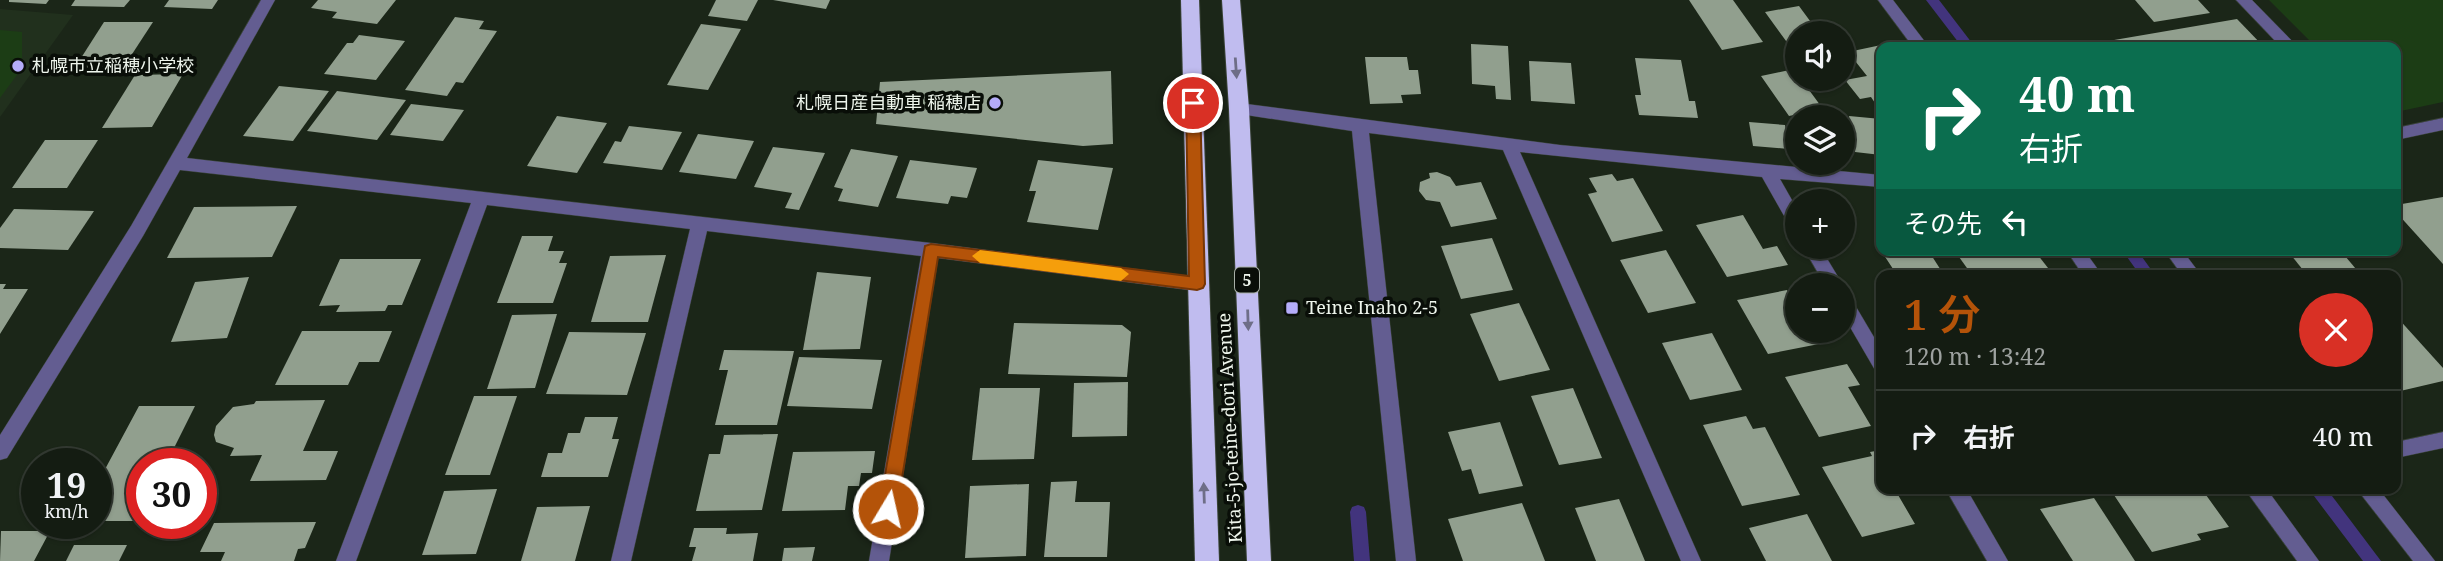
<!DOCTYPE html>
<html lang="ja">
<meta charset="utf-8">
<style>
body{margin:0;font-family:"Noto Serif","Noto Sans JP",serif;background:#1d251b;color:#f1f3f6;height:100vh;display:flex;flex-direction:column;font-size:26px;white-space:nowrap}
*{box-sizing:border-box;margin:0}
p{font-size:23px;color:#9da19f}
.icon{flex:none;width:38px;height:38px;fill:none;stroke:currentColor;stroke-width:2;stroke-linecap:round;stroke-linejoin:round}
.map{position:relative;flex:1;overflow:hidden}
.drawer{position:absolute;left:1876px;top:270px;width:525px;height:224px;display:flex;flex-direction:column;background:#141c12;border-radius:14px;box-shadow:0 2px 5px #0004,0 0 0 2px #333a32}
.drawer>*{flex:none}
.hud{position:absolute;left:1876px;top:42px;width:525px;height:214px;border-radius:14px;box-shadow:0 2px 5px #0004,0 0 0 2px #333a32;background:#0b6e4f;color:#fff;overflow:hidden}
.tools{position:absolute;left:1785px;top:21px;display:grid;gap:14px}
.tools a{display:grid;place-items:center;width:70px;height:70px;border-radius:50%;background:#141c12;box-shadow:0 2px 5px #0004,0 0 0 2px #333a32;font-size:35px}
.speed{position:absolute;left:21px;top:448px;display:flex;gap:14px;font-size:35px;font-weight:700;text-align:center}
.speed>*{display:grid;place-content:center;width:91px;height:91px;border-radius:50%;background:#141c12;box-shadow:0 2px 5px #0004,0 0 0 2px #333a32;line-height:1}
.speed small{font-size:18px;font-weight:400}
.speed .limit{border:10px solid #d22;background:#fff;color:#111}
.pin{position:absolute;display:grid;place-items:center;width:60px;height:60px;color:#fff;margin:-30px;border:4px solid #fff;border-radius:50%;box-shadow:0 2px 7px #0007}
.me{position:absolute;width:77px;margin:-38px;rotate:9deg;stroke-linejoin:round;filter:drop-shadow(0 0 5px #0008)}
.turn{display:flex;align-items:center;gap:24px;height:147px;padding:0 28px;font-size:32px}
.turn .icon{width:91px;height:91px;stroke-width:2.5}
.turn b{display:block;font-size:49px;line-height:60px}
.then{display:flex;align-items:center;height:66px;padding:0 28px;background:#0003;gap:14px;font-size:26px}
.round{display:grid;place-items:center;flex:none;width:74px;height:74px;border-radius:37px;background:#1d251b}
.headline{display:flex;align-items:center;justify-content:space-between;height:119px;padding:0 28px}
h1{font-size:42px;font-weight:600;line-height:52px;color:#b45309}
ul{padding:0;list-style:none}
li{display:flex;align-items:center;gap:21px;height:91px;padding:0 28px;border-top:2px solid #333a32}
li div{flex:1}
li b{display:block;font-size:26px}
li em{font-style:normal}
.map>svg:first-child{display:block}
.built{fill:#21301d}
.green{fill:#1c3d15}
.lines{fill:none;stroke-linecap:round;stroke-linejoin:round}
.stream{fill:#42347d;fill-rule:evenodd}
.building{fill:#919f8e}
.minor-casing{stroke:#394336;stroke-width:1}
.highway-casing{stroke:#394336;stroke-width:2}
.minor{fill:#635d91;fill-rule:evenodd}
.highway{fill:#c0bcef;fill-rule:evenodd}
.oneway{fill:#6e6e87}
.route{fill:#b45309;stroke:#753606;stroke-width:2}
.slow{fill:#f59e0b}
.poi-dot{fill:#b4acf9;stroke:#090e08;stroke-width:2.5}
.labels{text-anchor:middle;stroke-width:7;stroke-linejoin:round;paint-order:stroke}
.shield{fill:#090e08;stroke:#a9b0a8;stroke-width:2}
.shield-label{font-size:16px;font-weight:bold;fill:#eef5ec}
.poi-label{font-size:18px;fill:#eef5ec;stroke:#090e08;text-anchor:start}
.street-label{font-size:18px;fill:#eef5ec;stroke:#090e08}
</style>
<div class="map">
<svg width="2443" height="561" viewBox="0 0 2443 561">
<rect width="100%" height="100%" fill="#1b2618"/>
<path class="built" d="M0 9 73 15 0 117Z"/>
<g class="green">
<path d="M2269 0H2443V102L2396 112V47H2316Z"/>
<path d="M0 30 22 32V68L0 98Z"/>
</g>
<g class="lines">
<g class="stream">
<path d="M1926 0H1939L1975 47H1962Z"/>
<path d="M2122 250H2137L2155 275H2140Z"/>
<path d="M2308 488H2326L2381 561H2363Z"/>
<path d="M1358 505 1364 507 1366 512 1370 561H1354L1350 512 1352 507Z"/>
</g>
</g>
<g class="building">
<path d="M9 0H49L46 4 9 2Z"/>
<path d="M75 0H130L124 7 71 6Z"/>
<path d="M169 0H218L212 9 164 7Z"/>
<path d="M318 0H396L377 24 332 18 337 12 311 8Z"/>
<path d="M716 0H758L747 21 708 16Z"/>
<path d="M773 0H830L826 9Z"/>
<path d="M1689 0H1733L1763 42 1722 50Z"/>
<path d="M2135 0H2198L2210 13 2154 22Z"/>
<path d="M1799 6 1813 25 1819 23 1827 33H1797V56L1765 12Z"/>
<path d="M455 17 484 21 479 29 497 31 463 83 456 82 447 96 405 90Z"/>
<path d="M2237 19 2264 47H2079V46Z"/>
<path d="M104 22H153L123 68 74 69Z"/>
<path d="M701 24 741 29 708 90 667 85Z"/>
<path d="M359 35 405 41 376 80 324 74 347 43H353Z"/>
<path d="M1471 44 1508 46 1511 100 1496 99 1495 86 1472 84Z"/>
<path d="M1886 44 1888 47H1881V112L1871 97 1860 99 1845 80 1867 76 1848 52Z"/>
<path d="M1365 57H1407L1409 70H1418L1421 94 1401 95 1403 103 1370 104Z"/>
<path d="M1635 58 1681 60 1689 101H1695L1698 118 1639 115 1635 95H1641Z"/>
<path d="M1529 61 1571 63 1575 104 1531 101Z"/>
<path d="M1794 69 1797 79H1801L1823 109 1789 116 1761 76Z"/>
<path d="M1111 71 1113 144 1083 146 876 124 880 82Z"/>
<path d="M183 74 152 127 102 128 135 75Z"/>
<path d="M279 86 329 91 293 141 243 136Z"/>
<path d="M337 91 406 100 377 140 307 131Z"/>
<path d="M411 104 464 110 443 141 390 135Z"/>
<path d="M557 116 607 123 577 173 527 166Z"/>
<path d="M1849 116 1881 119V155L1855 152Z"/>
<path d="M1749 122 1785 125 1789 149 1753 146Z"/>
<path d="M629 126 682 132 662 170 603 163 615 141 621 142Z"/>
<path d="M698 134 754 141 736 179 679 172Z"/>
<path d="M45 140H98L67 188H12Z"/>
<path d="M773 147 825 153 799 210 785 208 792 193 754 187Z"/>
<path d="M851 149 898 156 878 207 838 201 843 189 834 187Z"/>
<path d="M910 160 977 168 967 198 951 196 948 204 896 198Z"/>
<path d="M1038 160 1113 168 1098 230 1027 222 1036 191H1029Z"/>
<path d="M1437 172 1450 177 1456 186 1481 182 1497 219 1451 227 1440 202 1426 200 1419 191 1420 182 1430 178 1429 173Z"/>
<path d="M1612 174 1617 181 1633 178 1663 231 1612 242 1588 194 1597 192 1589 178Z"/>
<path d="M2443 197V264L2396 212V205Z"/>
<path d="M297 206 272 257 167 258 194 207Z"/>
<path d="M14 209 94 211 68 250 0 248V228Z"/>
<path d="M1743 215 1763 249 1777 246 1788 265 1727 277 1696 225Z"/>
<path d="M522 236H553L548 251H564L559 263H567L553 303H497Z"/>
<path d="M1492 238 1513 290 1461 299 1441 246Z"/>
<path d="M1881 238V250H1928L1944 275H1897L1874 240Z"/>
<path d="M1666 250 1696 303 1648 313 1620 260Z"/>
<path d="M1954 250H2034L2048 268 2019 275H1972Z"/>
<path d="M2287 250H2340L2361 275H2307Z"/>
<path d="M666 255 648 322H591L610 256Z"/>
<path d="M340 259H421L402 305H388L385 311 336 312 340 305 319 306Z"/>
<path d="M817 272 871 277 860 349 803 350Z"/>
<path d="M249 277 227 338 171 342 195 282Z"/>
<path d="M0 284H6L3 289H28L0 334Z"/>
<path d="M1787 290 1797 308V331H1811L1819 344 1768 354 1737 300Z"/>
<path d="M1519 303 1550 370 1499 381 1470 314Z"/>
<path d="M557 314 535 388 487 389 512 315Z"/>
<path d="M2396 316 2443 368V381L2396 392Z"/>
<path d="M1014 323 1122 325 1131 332 1127 377 1008 374Z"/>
<path d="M302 331H392L379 362H359L348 385H275Z"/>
<path d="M569 332 646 333 627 395 546 394Z"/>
<path d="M1712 333 1742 390 1690 400 1662 343Z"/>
<path d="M724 350 794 351 777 425H715L728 370H719Z"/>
<path d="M799 357 882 360 872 409 787 406Z"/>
<path d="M1847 364 1860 385 1848 387 1871 426 1819 437 1785 377Z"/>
<path d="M1128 382 1127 436 1072 437 1074 383Z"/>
<path d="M980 388H1040L1034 459 972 460Z"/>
<path d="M1573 388 1602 458 1559 465 1531 396Z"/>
<path d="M474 396H517L490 475H445Z"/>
<path d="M325 400 303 451H338L326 480 250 481 262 455 230 456 234 448 216 442 214 435 216 426 233 407 254 404 256 401Z"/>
<path d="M139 406H195L166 464H142V513L138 521H96V486Z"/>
<path d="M1746 416 1753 429 1765 427 1800 495 1742 506 1703 425Z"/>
<path d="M585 417H618L612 439H619L608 477H541L548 453H562L568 433H580Z"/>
<path d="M1500 422 1523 486 1479 494 1471 469 1462 471 1448 432Z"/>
<path d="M778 434 762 510 696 511 709 454H720L724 435Z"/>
<path d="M1881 450V488H1894L1915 524 1862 537 1822 467 1872 456 1870 452Z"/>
<path d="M875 451 872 473H861L859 486H848L845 510 782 511 793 452Z"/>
<path d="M1077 481 1075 502H1110L1107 557H1044L1051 482Z"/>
<path d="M1029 484 1026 556 965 558 970 486Z"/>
<path d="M2201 488 2229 527 2197 534 2201 540 2152 552 2110 489Z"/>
<path d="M497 489 476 554 422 555 444 491Z"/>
<path d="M2094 498 2135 561H2073L2040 509Z"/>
<path d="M1619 499 1645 561H1596L1575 508Z"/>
<path d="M1522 503 1545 561H1463L1448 519Z"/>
<path d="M590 506 575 561H521L537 507Z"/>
<path d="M1807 514 1832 561H1766L1749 528Z"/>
<path d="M316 522 305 548 298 549 294 561H221L225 552H200L214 523Z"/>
<path d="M694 528H727L726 534 758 533 753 561H692L696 547H689Z"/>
<path d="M1 531H50L34 561H0Z"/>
<path d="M74 545H127L119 561H66Z"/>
<path d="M815 547 812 561H782L784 548Z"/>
</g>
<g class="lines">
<g class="minor-casing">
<g id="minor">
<path d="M261 0H275L187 158 931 243 1197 277 1203 279 1206 284 1203 289 1197 291 938 258 889 561H869L921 256 707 231 631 561H611L690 229 487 205 356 561H336L471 203 180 170 143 236 7 458 0 460V435L131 226Z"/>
<path d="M1878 0H1893L1929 47H1913Z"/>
<path d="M2236 0H2252L2298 47H2281Z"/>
<path d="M1239 103 1560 145 1881 175V187L1780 179 1797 209V230L1791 228 1762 177 1520 152 1701 561H1681L1503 150 1369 133 1416 561H1396L1352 131 1233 113 1231 109Z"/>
<path d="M2443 118V130L2396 140V128Z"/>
<path d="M1803 247H1820L1843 285H1825Z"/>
<path d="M2066 250H2084L2102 275H2083Z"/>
<path d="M2164 250H2182L2201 275H2182Z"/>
<path d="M1843 293 1849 295 1881 349V373L1875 370 1843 315Z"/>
<path d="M2443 432V448L2396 458V442Z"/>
<path d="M1945 488H1966L2008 561H1987Z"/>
<path d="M2244 488H2266L2319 561H2297Z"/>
<path d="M2356 488H2378L2435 561H2413Z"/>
</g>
</g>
<g class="highway-casing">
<g id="highway">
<path d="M1181 0H1199L1219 561H1195Z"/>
<path d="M1222 0H1240L1249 109 1271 561H1247L1229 109Z"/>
</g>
</g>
<use href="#minor" class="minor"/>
<use href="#highway" class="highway"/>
</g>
<defs><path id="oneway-solid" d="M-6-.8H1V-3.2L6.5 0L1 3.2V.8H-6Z" transform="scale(1.75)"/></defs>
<g class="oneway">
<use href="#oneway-solid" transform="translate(1236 68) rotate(86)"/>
<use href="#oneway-solid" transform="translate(1248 320) rotate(88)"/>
<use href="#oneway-solid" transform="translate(1204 493) rotate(-92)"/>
</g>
<path class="route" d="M1193 98 1200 103 1205 284 1203 288 1197 290 938 257 897 509 894 515 888 517 882 515 879 509 925 246 931 244 1189 276 1186 103Z"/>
<path class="slow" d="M980 250 1121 268 1129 274 1121 281 980 263 972 256Z"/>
<g class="poi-dot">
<circle cx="18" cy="66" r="7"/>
<circle cx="995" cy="103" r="7"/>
<rect x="1285" y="301" width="14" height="14" rx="3.5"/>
</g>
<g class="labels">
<rect class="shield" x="1235" y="267.5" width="24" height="25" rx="5"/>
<g class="shield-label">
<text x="1247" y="286">5</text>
</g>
<g class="poi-label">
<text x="32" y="72">札幌市立稲穂小学校</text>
<text x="981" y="109" text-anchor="end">札幌日産自動車 稲穂店</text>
<text x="1306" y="314">Teine Inaho 2-5</text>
</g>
<g class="street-label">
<text transform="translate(1230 428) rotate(-93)" y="6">Kita-5-jo-teine-dori Avenue</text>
</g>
</g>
</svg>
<div class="tools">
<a><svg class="icon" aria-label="sound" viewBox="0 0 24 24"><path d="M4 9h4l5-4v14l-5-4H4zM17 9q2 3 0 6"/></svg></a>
<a><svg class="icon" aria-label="layers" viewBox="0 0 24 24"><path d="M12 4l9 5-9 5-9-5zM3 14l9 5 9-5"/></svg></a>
<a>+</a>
<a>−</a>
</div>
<div class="speed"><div>19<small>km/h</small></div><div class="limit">30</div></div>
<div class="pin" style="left:1193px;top:103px;background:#d93025"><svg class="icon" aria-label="arrive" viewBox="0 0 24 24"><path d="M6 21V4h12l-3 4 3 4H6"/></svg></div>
<svg class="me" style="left:888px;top:509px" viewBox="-20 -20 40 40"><circle r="17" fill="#b45309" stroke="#fff" stroke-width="3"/><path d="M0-11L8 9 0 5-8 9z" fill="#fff"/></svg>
<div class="hud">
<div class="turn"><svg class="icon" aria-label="right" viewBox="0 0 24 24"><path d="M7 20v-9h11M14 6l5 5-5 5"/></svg><div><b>40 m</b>右折</div></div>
<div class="then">その先<svg class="icon" aria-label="left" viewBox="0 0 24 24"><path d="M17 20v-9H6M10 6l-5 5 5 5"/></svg></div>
</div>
<section class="drawer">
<div class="headline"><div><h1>1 分</h1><p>120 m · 13:42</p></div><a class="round" style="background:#d93025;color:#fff"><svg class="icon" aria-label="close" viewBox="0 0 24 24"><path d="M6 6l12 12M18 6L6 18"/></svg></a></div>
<ul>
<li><svg class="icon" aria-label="right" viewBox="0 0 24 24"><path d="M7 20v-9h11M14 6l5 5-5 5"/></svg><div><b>右折</b></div><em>40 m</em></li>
</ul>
</section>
</div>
